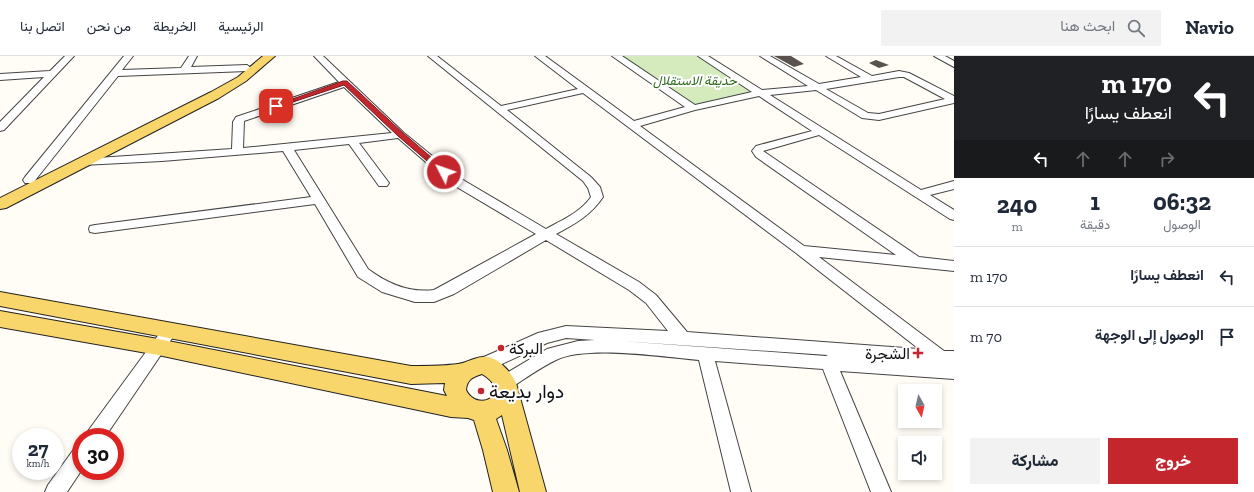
<!DOCTYPE html>
<html lang="ar">
<meta charset="utf-8">
<style>
body{margin:0;font-family:"Zilla Slab",Vazirmatn,serif;background:#f2f2f3;color:#1f2937;direction:rtl;height:100vh;display:flex;flex-direction:column;font-size:15px;white-space:nowrap}
*{box-sizing:border-box;margin:0}
p{font-size:13px;color:#747a83}
.icon{flex:none;width:22px;height:22px;fill:none;stroke:currentColor;stroke-width:2;stroke-linecap:round;stroke-linejoin:round}
.map{position:relative;flex:1;overflow:hidden;direction:ltr}
.sheet{display:flex;flex-direction:column;background:#fff;width:300px}
.sheet>*{flex:none}
.guide{background:#202124;color:#fff;overflow:hidden}
.needle{width:26px;rotate:172deg}
.fabs{position:absolute;left:898px;top:328px;display:grid;gap:8px}
.fabs a{display:grid;place-items:center;width:44px;height:44px;border-radius:0px;background:#fff;box-shadow:0 2px 6px #0003;font-size:20px}
.speed{position:absolute;left:12px;top:372px;display:flex;gap:8px;font-size:20px;font-weight:700;text-align:center}
.speed>*{display:grid;place-content:center;width:52px;height:52px;border-radius:50%;background:#fff;box-shadow:0 2px 6px #0003;line-height:1}
.speed small{font-size:10px;font-weight:400}
.speed .limit{border:6px solid #d22;background:#fff;color:#111}
.pin{position:absolute;display:grid;place-items:center;width:34px;height:34px;color:#fff;margin:-17px;border-radius:8px;box-shadow:0 2px 6px #0006}
.me{position:absolute;width:44px;margin:-22px;rotate:311deg;stroke-linejoin:round;filter:drop-shadow(0 0 3px #0008)}
.turn{display:flex;align-items:center;gap:14px;height:84px;padding:0 16px;font-size:18px}
.turn .icon{width:52px;height:52px;stroke-width:2.5}
.turn b{display:block;font-size:28px;line-height:34px}
.lanes{display:flex;align-items:center;height:38px;padding:0 16px;background:#0003;justify-content:center;gap:20px;direction:ltr}
.lanes .off{opacity:.35}
.eta{display:flex;justify-content:space-evenly;align-items:center;height:68px;text-align:center}
.eta b{font-size:24px;font-weight:800;line-height:28px}
.primary-button{display:flex;gap:8px;margin-top:auto;padding:8px 16px}
.primary-button a{flex:1;height:46px;border-radius:0px;background:#c4262e;color:#fff;font-size:16px;font-weight:800;line-height:46px;text-align:center}
.primary-button a+a{background:#f2f2f3;color:#1f2937}
ul{padding:0;list-style:none}
li{display:flex;align-items:center;gap:12px;height:60px;padding:0 16px;border-top:1px solid #e0e1e3}
li div{flex:1}
li b{display:block;font-size:15px}
li em{font-style:normal}
header{display:flex;align-items:center;gap:24px;box-sizing:border-box;height:56px;padding:0 20px;background:#fff;border-bottom:1px solid #e0e1e3}
header strong{font-size:19px}
nav{display:flex;gap:22px;margin-inline-start:auto;font-size:14px}
.search{width:280px;height:36px;background:#f2f2f3;display:flex;align-items:center;gap:10px;box-sizing:border-box;padding:0 14px;border-radius:0px;color:#747a83;font-size:15px}
main{display:flex;flex:1;min-height:0}
.map>svg:first-child{display:block}
.green{fill:#d5ebbd}
.building{fill:#5a524d}
.lines{fill:none;stroke-linecap:round;stroke-linejoin:round}
.minor-casing{stroke:#444;stroke-width:2}
.major-casing{stroke:#222;stroke-width:2}
.path{stroke:#333;stroke-width:1.5;stroke-dasharray:3 1.5;stroke-linecap:butt}
.minor{fill:#fff;fill-rule:evenodd}
.major{fill:#f9d66b;fill-rule:evenodd}
.route{fill:#c4262e;stroke:#7f191e}
.poi-dot{fill:#c4262e;stroke:#fff;stroke-width:1.5}
.labels{text-anchor:middle;stroke-width:4;stroke-linejoin:round;paint-order:stroke}
.far-park-label{font-size:13px;font-style:italic;fill:#2f6b1f;stroke:#fff}
.poi-label{font-size:16px;fill:#111;stroke:#fff;text-anchor:start}
.near-poi-label{font-size:19px;fill:#111;stroke:#fff;text-anchor:start}
</style>
<header>
<strong>Navio</strong>
<div class="search"><svg class="icon" aria-label="search" viewBox="0 0 24 24"><circle cx="10" cy="10" r="6"/><path d="M15 15l6 6"/></svg>ابحث هنا</div>
<nav><a>الرئيسية</a><a>الخريطة</a><a>من نحن</a><a>اتصل بنا</a></nav>
</header>
<main>
<section class="sheet">
<div class="guide">
<div class="turn"><svg class="icon" aria-label="left" viewBox="0 0 24 24"><path d="M17 20v-9H6M10 6l-5 5 5 5"/></svg><div><b>170 m</b>انعطف يسارًا</div></div>
<div class="lanes"><svg class="icon" aria-label="left" viewBox="0 0 24 24"><path d="M17 20v-9H6M10 6l-5 5 5 5"/></svg><svg class="icon off" aria-label="ahead" viewBox="0 0 24 24"><path d="M12 20V5M6 11l6-6 6 6"/></svg><svg class="icon off" aria-label="ahead" viewBox="0 0 24 24"><path d="M12 20V5M6 11l6-6 6 6"/></svg><svg class="icon off" aria-label="right" viewBox="0 0 24 24"><path d="M7 20v-9h11M14 6l5 5-5 5"/></svg></div>
</div>
<div class="eta">
<div><b>06:32</b><p>الوصول</p></div>
<div><b>1</b><p>دقيقة</p></div>
<div><b>240</b><p>m</p></div>
</div>
<ul>
<li><svg class="icon" aria-label="left" viewBox="0 0 24 24"><path d="M17 20v-9H6M10 6l-5 5 5 5"/></svg><div><b>انعطف يسارًا</b></div><em>170 m</em></li>
<li><svg class="icon" aria-label="arrive" viewBox="0 0 24 24"><path d="M6 21V4h12l-3 4 3 4H6"/></svg><div><b>الوصول إلى الوجهة</b></div><em>70 m</em></li>
</ul>
<div class="primary-button"><a>خروج</a><a>مشاركة</a></div>
</section>
<div class="map">
<svg width="954" height="436" viewBox="0 0 954 436">
<rect width="100%" height="100%" fill="#fffdf5"/>
<path class="green" d="M616 0H701L758 36 693 52Z"/>
<g class="building">
<path d="M774 0H791L804 8 794 11Z"/>
<path d="M876 4 889 9 879 12 869 7Z"/>
</g>
<g class="lines">
<g class="minor-casing">
<g id="minor">
<path d="M65 0H74L4 74 0 75V66L44 21 0 24V18L50 15Z"/>
<path d="M124 0H133L122 14 181 12 189 0H197L191 11 247 9 251 12 247 15 118 20 33 127H25L23 124 25 121Z"/>
<path d="M314 0H323L404 77 458 121 546 173C562 164 581 156 591 141L588 132 583 125 428 0H437L501 50 578 33 535 0H545L634 65 685 51 612 0H622L695 49 752 36 698 0H708L762 34 808 30 760 0H770L819 28 861 21 826 0H836L872 20 899 15 909 17 954 40V47L879 64 862 62 816 34 770 39 921 134 954 125V133L930 139 954 154V164L950 163 819 79 763 95 919 201 954 205V215L819 201 944 295H954V309L828 299 954 309V323L840 315 891 436H871L823 313 715 305 751 436H731L699 304C663 301 588 289 556 304 541 311 526 322 512 331L506 333 500 331 498 326 500 321 547 293 578 285 595 284 566 282 547 287 489 314 483 316 477 314 475 309 477 304 538 277 566 270 668 275 646 247 629 234 546 184 454 238 434 246H415L382 236 358 221 315 148 95 177 90 176 89 173 90 170 95 169 311 141 283 95 162 105 82 109 76 106 82 103 232 93 233 66 236 61 339 26ZM899 21H904L945 43 879 58 868 57 826 33ZM344 31 392 77 243 92 244 65ZM583 37 796 197 919 293 687 276 656 239 639 226 556 178C575 168 591 159 603 141L600 131 591 121 507 54ZM759 40 812 75 756 90 752 95 756 101 896 199 804 190 640 70 695 54ZM398 82 450 127 536 178 434 234C409 237 388 228 368 213L294 94 349 88 379 130H387L389 127 359 87ZM620 285 828 299 826 300Z"/>
<path d="M934 0H945L954 5V11Z"/>
<path d="M170 268 175 270 178 274 175 278 105 381H85L88 375 165 270Z"/>
<path d="M81 390V415L67 436H45L48 429 74 393Z"/>
</g>
</g>
<g class="major-casing">
<g id="major">
<path d="M263 0H275L246 25 219 42 6 152 0 153V142L211 36 238 21Z"/>
<path d="M0 236 411 310C427 310 442 310 458 308 466 307 473 302 482 301 496 298 511 316 516 327L546 436H520L502 359 496 363 507 394 519 436H493L483 394 474 364 468 362 451 361 158 299 0 271V255L158 283 447 340 444 334 445 327 411 328 0 250ZM482 318C514 337 478 358 466 334 467 323 473 321 482 318Z"/>
</g>
</g>
<path class="path" d="M265 34 272 44"/>
<use href="#minor" class="minor"/>
<use href="#major" class="major"/>
</g>
<path class="route" d="M343 25H347L403 77 446 114V117H441L398 80 344 29 278 51 273 50Z"/>
<g class="poi-dot">
<circle cx="501" cy="292" r="4"/>
<path d="M916 291h4v4h4v4h-4v4h-4v-4h-4v-4h4z"/>
<circle cx="481" cy="335" r="4"/>
</g>
<g class="labels">
<g class="far-park-label">
<text x="695" y="29">حديقة الاستقلال</text>
</g>
<g class="poi-label">
<text x="509" y="298">البركة</text>
<text x="910" y="303" text-anchor="end">الشجرة</text>
</g>
<g class="near-poi-label">
<text x="489" y="342">دوار بديعة</text>
</g>
</g>
</svg>
<div class="fabs">
<a><svg class="needle" viewBox="-14 -14 28 28"><path d="M0-13l5 13h-10z" fill="#e53935"/><path d="M0 13l5-13h-10z" fill="#747a83"/></svg></a>
<a><svg class="icon" aria-label="sound" viewBox="0 0 24 24"><path d="M4 9h4l5-4v14l-5-4H4zM17 9q2 3 0 6"/></svg></a>
</div>
<div class="speed"><div>27<small>km/h</small></div><div class="limit">30</div></div>
<div class="pin" style="left:276px;top:50px;background:#d93025"><svg class="icon" aria-label="arrive" viewBox="0 0 24 24"><path d="M6 21V4h12l-3 4 3 4H6"/></svg></div>
<svg class="me" style="left:444px;top:116px" viewBox="-20 -20 40 40"><circle r="17" fill="#c4262e" stroke="#fff" stroke-width="3"/><path d="M0-11L8 9 0 5-8 9z" fill="#fff"/></svg>
</div>
</main>
